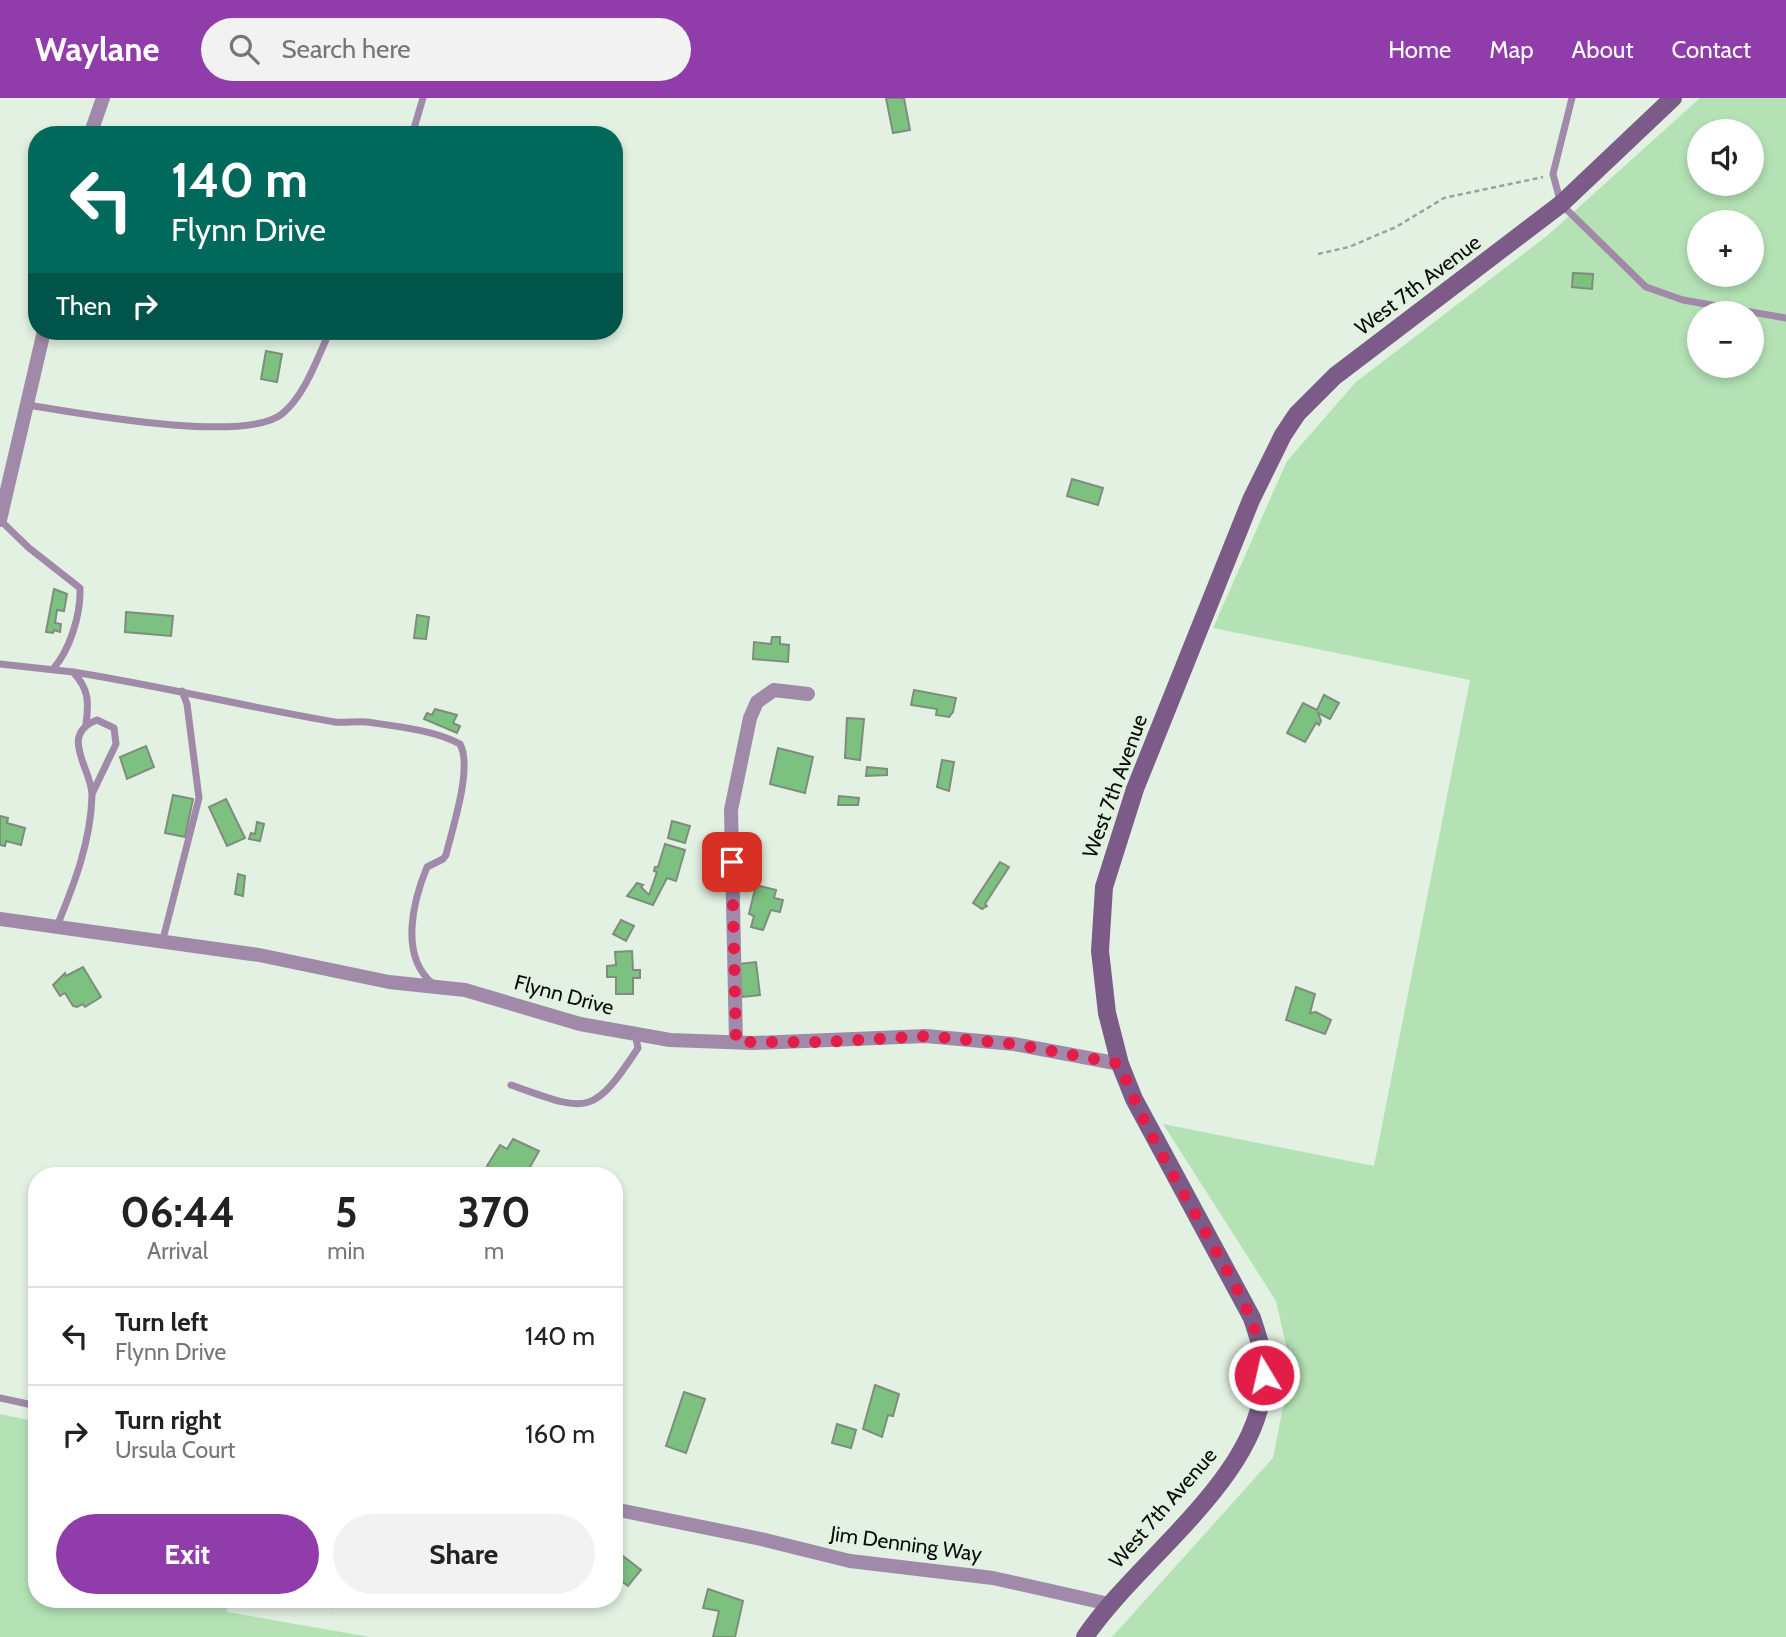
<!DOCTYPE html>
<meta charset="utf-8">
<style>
body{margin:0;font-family:Cabin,sans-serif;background:#f2f2f2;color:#222;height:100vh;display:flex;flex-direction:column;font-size:26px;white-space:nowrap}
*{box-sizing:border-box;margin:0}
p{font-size:23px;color:#767676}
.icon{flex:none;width:38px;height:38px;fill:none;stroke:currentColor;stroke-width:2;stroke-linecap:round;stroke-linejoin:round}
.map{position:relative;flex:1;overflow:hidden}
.drawer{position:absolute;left:28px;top:1069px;width:595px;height:441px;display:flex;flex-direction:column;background:#fff;border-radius:28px;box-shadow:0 4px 10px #0003}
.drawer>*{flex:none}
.banner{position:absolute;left:28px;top:28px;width:595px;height:214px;border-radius:28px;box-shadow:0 4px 10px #0003;background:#00695c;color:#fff;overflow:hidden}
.tools{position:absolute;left:1687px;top:21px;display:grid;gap:14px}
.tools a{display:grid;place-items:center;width:77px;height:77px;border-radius:50%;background:#fff;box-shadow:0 4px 10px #0003;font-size:35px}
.pin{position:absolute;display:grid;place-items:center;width:60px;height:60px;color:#fff;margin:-30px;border-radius:14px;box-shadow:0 4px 10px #0006}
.me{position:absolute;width:77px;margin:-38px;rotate:351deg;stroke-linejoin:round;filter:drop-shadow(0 0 5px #0008)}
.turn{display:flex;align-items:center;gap:24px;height:147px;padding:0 28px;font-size:32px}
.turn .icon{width:91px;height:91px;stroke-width:2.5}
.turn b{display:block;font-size:49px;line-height:60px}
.then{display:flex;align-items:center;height:66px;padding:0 28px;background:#0003;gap:14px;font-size:26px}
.eta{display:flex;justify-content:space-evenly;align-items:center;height:119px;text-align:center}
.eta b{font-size:42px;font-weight:800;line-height:49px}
.primary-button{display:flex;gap:14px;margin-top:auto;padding:14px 28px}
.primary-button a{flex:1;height:80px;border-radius:42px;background:#903dab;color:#fff;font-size:28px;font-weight:800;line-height:80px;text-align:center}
.primary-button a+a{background:#f2f2f2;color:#222}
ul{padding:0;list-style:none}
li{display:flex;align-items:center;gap:21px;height:98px;padding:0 28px;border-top:2px solid #e0e0e0}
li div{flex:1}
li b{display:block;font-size:26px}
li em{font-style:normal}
header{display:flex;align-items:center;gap:42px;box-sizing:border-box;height:98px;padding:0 35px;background:#903dab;color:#fff}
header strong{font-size:33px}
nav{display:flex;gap:38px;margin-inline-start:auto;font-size:24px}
.search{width:490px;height:63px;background:#f2f2f2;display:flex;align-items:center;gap:18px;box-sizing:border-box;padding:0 24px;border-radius:38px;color:#767676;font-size:26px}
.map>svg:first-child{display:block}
.green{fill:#b4e2b5;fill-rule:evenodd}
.building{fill:#7cc180;stroke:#7f8d7f;stroke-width:2}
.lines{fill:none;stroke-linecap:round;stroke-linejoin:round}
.path{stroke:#98a498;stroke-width:2.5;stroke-dasharray:5 3.5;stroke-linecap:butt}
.service{stroke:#a18aa9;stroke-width:7}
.minor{stroke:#a18aa9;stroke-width:14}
.secondary{stroke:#7c5b88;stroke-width:18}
.route{stroke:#e11d48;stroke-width:12;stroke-dasharray:0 21.6}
.labels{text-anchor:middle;stroke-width:5;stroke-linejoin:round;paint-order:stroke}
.street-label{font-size:21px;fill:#080d08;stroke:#e2f1e2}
</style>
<header>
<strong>Waylane</strong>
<div class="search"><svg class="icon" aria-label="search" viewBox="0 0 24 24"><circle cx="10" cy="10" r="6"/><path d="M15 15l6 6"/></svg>Search here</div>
<nav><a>Home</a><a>Map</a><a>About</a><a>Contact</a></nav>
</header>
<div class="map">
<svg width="1786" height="1539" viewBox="0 0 1786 1539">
<rect width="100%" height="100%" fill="#e2f1e2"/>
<g class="green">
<path d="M1700 0H1786V1539H1112L1273 1360 1291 1269 1276 1203 1163 1026 1374 1068 1470 582 1213 530 1287 363 1356 284 1548 137ZM1699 33H1752V86H1699ZM1699 124H1752V177H1699ZM1699 215H1752V268H1699Z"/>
<path d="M0 1316 37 1324V1502H228L227 1514 370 1539H0Z"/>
</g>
<g class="building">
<path d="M886 0H904L910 32 893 35Z"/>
<path d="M1573 175 1593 176 1592 191 1572 189Z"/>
<path d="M266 253 282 256 277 284 261 281Z"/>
<path d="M1072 381 1103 390 1098 407 1067 398Z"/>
<path d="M54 491 67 496 64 513 57 512 55 525 61 526 60 534 54 532 53 535 46 534Z"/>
<path d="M126 514 173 518 171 538 125 534Z"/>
<path d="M417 517 429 519 426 541 414 540Z"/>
<path d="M772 539H780V546L789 547 788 564 753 561 754 544 771 546Z"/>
<path d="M914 592 956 600 953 614 949 619 936 617 937 611 911 607Z"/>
<path d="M1324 597 1339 605 1330 621 1318 615 1321 623 1319 627 1316 625 1305 644 1287 635 1303 605 1317 612Z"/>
<path d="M435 611 457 617 453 625 460 628 457 635 424 621 427 615 432 617Z"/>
<path d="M847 620 864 621 860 662 845 660Z"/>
<path d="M146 648 154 669 127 681 120 659Z"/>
<path d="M778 650 813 659 805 695 770 686Z"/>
<path d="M942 662 954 664 949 693 937 689Z"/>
<path d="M867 669 887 671V677L866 678Z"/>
<path d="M173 697 193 701 185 739 165 735Z"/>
<path d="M839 698 859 700 858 707H838Z"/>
<path d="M226 701 245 740 227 748 209 709Z"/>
<path d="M0 718 8 720 7 725 25 730 21 747 6 743 5 748 0 747Z"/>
<path d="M672 723 690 728 685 745 668 740Z"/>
<path d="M257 724 264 726 260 743 249 741 251 735 255 736Z"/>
<path d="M665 746 685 752 676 783 667 780 653 807 627 798 637 785 643 787 641 789 649 797 657 774 654 773 655 769H658Z"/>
<path d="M1000 764 1009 769 985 806 987 808 982 811 973 805Z"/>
<path d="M238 776 245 778 243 798 235 796Z"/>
<path d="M756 787 776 792 774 800 783 802 780 814 771 812 763 832 751 829 754 818 749 816Z"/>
<path d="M621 822 634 828 626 843 613 836Z"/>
<path d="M632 853 633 872H640V880H633V896H616V879H607V868L616 867 615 854Z"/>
<path d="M756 864 760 897 742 899 739 866Z"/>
<path d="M83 869 101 899 85 909 83 906 77 909 73 908 65 895 60 898 53 887 65 875 66 878Z"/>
<path d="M1296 889 1315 896 1310 915 1316 914 1331 922 1325 936 1286 922Z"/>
<path d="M513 1041 539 1053 525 1078H504L487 1068 500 1047 507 1051Z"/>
<path d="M875 1287 899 1296 893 1318 888 1317 882 1339 863 1331Z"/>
<path d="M684 1294 705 1301 686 1355 666 1348Z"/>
<path d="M837 1326 856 1332 851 1350 832 1345Z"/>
<path d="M614 1451 641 1472 628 1488 614 1478Z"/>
<path d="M708 1491 743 1503 735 1539H713L719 1513 703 1510Z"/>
<path d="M306 1502H334L332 1509Z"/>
</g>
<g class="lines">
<path class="path" d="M1318 156 1349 149 1396 129 1444 100 1543 79"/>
<g class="service">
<path d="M1572 0 1553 76 1561 106 1646 189 1683 202 1786 220"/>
<path d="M412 37 423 0"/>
<path d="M28 307C78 315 244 346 282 316 306 296 317 260 330 233"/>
<path d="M0 422 29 450 80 490C81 516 70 552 53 571"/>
<path d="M0 566 73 574C89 591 89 604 86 626"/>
<path d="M73 574C161 588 247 609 335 624 346 625 356 623 367 624 395 628 434 632 460 646 473 670 452 731 446 757L443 761 427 769C413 803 399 858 433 886"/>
<path d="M57 828C74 787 91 743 92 697 92 671 58 637 97 622L114 630 116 646 92 696"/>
<path d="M162 845 199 700 187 606 182 593"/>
<path d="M511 987C587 1014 592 1020 638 950L635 936"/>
<path d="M0 1300 37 1308"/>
</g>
<g class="minor">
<path d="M90 37 103 0"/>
<path d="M0 422 44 233"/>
<path d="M0 821 259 857 389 884 465 892 580 926 670 942 753 945 926 938 1014 946 1120 966"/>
<path d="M736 944 731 712 750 620 757 604 774 592 808 596"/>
<path d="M614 1411 761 1441 850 1463 993 1480 1109 1506"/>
</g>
<path class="secondary" d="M1085 1539C1138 1460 1263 1378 1264 1278 1265 1258 1258 1239 1252 1220L1134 1001 1120 966 1107 915 1100 853 1104 789 1135 691 1251 402 1283 337 1297 316 1335 278 1561 106 1673 0"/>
</g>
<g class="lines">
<path class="route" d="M732 764 736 944H823L926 938 1014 946 1120 966C1143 1030 1181 1089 1213 1148 1237 1190 1260 1228 1264 1277"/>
</g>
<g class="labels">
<g class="street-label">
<text transform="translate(1418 187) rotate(-37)" y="7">West 7th Avenue</text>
<text transform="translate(1115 688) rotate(-70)" y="7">West 7th Avenue</text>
<text transform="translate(564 897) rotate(15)" y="7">Flynn Drive</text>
<text transform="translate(1163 1410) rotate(-49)" y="7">West 7th Avenue</text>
<text transform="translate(906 1446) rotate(8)" y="7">Jim Denning Way</text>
</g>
</g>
</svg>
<div class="tools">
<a><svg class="icon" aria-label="sound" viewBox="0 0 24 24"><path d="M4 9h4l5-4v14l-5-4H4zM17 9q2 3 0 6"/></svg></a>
<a>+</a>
<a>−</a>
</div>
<div class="pin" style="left:732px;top:764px;background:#d93025"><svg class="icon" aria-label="arrive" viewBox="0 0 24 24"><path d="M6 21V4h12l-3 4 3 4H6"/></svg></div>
<svg class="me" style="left:1264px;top:1277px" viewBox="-20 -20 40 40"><circle r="17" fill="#e11d48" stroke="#fff" stroke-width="3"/><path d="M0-11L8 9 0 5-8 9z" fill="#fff"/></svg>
<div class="banner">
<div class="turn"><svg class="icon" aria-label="left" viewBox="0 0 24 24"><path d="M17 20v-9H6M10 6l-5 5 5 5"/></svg><div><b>140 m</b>Flynn Drive</div></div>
<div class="then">Then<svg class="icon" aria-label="right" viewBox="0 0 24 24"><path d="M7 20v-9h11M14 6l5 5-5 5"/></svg></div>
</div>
<section class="drawer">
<div class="eta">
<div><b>06:44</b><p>Arrival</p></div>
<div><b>5</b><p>min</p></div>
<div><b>370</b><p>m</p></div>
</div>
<ul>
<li><svg class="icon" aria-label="left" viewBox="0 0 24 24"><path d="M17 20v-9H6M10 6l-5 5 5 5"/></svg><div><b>Turn left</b><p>Flynn Drive</p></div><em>140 m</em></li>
<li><svg class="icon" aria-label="right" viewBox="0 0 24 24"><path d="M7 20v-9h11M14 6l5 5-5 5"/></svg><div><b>Turn right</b><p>Ursula Court</p></div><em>160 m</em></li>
</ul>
<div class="primary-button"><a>Exit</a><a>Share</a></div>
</section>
</div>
